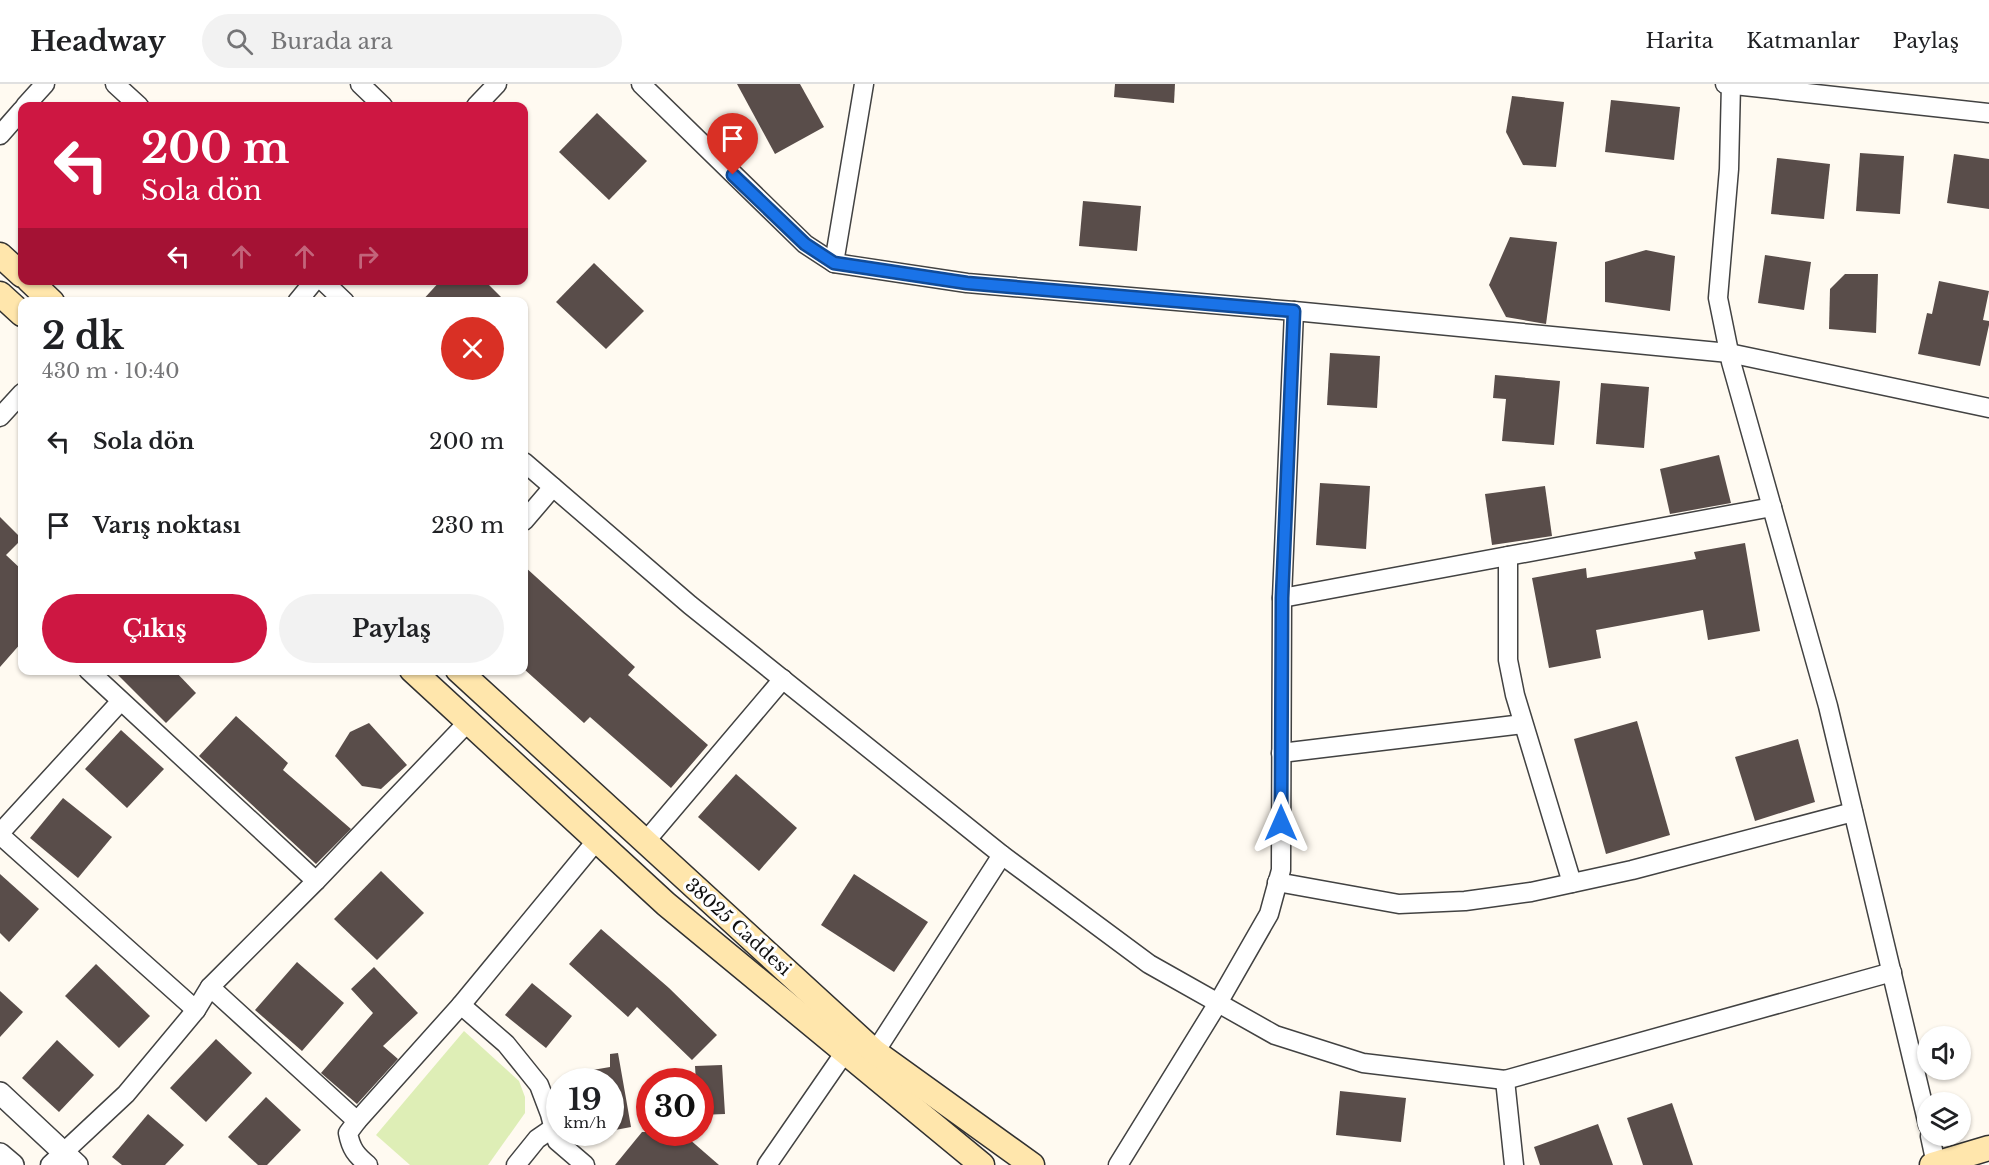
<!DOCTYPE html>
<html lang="tr">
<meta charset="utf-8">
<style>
body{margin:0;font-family:"Libre Baskerville",serif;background:#f2f2f2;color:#202124;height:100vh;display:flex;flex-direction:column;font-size:22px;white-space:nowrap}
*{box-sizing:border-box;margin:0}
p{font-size:20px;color:#757577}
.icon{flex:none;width:33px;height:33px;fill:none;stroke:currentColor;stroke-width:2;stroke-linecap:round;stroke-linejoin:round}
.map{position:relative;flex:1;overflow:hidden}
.drawer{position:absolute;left:18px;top:213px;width:510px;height:378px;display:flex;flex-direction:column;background:#fff;border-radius:12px;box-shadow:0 2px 4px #0004}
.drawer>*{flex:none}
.top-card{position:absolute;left:18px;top:18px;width:510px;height:183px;border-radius:12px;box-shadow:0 2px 4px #0004;background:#ce1742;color:#fff;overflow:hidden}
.buttons{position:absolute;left:1917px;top:942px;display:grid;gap:12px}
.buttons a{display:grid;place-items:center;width:54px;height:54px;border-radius:50%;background:#fff;box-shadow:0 2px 4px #0004;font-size:30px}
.speed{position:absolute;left:546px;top:984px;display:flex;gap:12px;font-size:30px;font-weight:700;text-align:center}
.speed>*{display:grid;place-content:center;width:78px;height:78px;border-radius:50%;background:#fff;box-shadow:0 2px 4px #0004;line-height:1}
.speed small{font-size:15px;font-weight:400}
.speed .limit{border:9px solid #d22;background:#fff;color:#111}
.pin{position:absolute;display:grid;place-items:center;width:51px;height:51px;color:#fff;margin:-62px -26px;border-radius:50% 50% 50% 0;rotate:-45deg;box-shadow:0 0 6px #0007}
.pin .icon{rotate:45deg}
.me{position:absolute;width:66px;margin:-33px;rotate:0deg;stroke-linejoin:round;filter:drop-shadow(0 0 4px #0008)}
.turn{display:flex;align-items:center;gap:21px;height:126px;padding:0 24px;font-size:27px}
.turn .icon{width:78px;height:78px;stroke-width:2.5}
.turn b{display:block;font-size:42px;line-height:51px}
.lanes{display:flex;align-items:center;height:57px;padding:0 24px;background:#0003;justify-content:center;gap:30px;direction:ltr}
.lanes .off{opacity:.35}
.round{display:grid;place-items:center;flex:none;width:63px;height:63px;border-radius:32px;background:#f2f2f2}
.headline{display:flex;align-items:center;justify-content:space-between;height:102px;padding:0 24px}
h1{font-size:36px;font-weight:700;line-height:45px}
.primary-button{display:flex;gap:12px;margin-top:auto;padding:12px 24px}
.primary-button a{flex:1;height:69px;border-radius:36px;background:#ce1742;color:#fff;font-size:24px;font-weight:700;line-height:69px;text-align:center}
.primary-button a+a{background:#f2f2f2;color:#202124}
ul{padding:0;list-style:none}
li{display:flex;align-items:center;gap:18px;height:84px;padding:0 24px}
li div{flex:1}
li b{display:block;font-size:22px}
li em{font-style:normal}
header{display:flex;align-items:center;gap:36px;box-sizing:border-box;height:84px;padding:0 30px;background:#fff;border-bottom:2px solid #e0e0e0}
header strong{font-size:28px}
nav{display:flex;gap:33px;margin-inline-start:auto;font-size:21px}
.search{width:420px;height:54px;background:#f2f2f2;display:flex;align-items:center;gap:15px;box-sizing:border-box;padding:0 21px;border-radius:33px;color:#757577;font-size:22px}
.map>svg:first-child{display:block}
.green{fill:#deeeb6}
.building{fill:#594d4a}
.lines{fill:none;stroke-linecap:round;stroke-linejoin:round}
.minor-casing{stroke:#424242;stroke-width:21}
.tertiary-casing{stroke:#424242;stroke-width:24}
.secondary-casing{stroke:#313131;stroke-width:27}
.minor{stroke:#fff;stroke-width:18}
.tertiary{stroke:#fff;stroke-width:21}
.secondary{stroke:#ffe6ac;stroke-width:24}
.route-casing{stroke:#114b97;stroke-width:15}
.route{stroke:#1a73e8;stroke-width:10}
.labels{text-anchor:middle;stroke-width:6;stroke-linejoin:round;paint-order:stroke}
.street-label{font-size:18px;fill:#0f0f0f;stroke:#fff}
</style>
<header>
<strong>Headway</strong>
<div class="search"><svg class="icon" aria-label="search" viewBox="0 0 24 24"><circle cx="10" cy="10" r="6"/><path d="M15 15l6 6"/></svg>Burada ara</div>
<nav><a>Harita</a><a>Katmanlar</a><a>Paylaş</a></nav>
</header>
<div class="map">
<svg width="1989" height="1081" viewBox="0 0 1989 1081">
<rect width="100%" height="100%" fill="#fffaf1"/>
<path class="green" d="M464 947 519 997 525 1013V1029L488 1081H410L376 1051Z"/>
<g class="building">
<path d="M737 0H800L824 43 775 70Z"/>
<path d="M1115 0H1175L1174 19 1114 13Z"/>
<path d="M1512 12 1564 18 1556 83 1523 81 1506 48Z"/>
<path d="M1611 16 1680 23 1674 76 1605 68Z"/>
<path d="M597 29 647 77 609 116 559 68Z"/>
<path d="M1860 69 1904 72 1900 130 1856 127Z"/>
<path d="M1954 70 1989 75V125L1947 119Z"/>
<path d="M1777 74 1830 80 1824 135 1771 130Z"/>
<path d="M1083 117 1141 122 1137 167 1079 162Z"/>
<path d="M1510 153 1557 158 1546 240 1506 233 1489 201Z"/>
<path d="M1646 166 1675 172 1670 227 1605 218V178Z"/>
<path d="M1765 171 1811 178 1804 226 1758 219Z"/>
<path d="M594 179 644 227 606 265 556 218Z"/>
<path d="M1845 190H1878L1876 249 1829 245 1830 205Z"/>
<path d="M441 196H484L506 218H421Z"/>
<path d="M1939 197 1989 207 1983 236 1989 237V241L1980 282 1918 270 1927 229 1932 230Z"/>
<path d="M1330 269 1380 272 1377 324 1327 321Z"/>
<path d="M1495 291 1560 297 1554 361 1502 357 1506 315 1493 314Z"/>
<path d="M1601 299 1649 303 1644 364 1596 360Z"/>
<path d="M1719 371 1731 419 1670 430 1660 385Z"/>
<path d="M1320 399 1370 402 1366 465 1316 461Z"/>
<path d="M1545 402 1552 452 1492 461 1485 410Z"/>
<path d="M0 433 22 455 6 471 22 486V558L0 583Z"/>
<path d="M1745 459 1760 547 1708 556 1703 526 1596 546 1601 574 1549 584 1532 494 1586 484 1587 494 1696 475 1694 468Z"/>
<path d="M524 482 635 583 628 591 708 661 671 704 590 633 584 639 524 585Z"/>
<path d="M113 586H174L196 609 166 639Z"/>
<path d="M236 632 288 679 283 686 351 745 316 780 199 672Z"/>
<path d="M1637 637 1670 751 1606 770 1574 655Z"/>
<path d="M369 639 407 681 381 705 362 702 335 672 350 648Z"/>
<path d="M121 646 164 685 127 724 85 685Z"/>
<path d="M1798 655 1815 718 1755 737 1735 673Z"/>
<path d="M736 690 797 744 759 787 698 733Z"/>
<path d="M63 714 112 753 78 794 30 754Z"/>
<path d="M381 787 424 829 377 876 334 835Z"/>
<path d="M0 790 39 825 9 858 0 849Z"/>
<path d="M854 790 928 838 894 888 821 841Z"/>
<path d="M601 845 669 904 717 951 692 976 637 923 628 933 569 880Z"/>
<path d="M297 878 344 919 302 967 255 926Z"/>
<path d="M96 880 150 932 119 964 65 912Z"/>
<path d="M374 883 418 929 383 962 398 975 357 1020 321 989 373 929 351 905Z"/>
<path d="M532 899 572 932 546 964 505 931Z"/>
<path d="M0 907 23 928 0 953Z"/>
<path d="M216 955 252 989 206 1038 170 1004Z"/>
<path d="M57 956 94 991 59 1028 22 994Z"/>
<path d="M618 969 631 1043 610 1047V998H569V990L610 983V970Z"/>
<path d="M722 981 725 1030 700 1031V998H696L695 982Z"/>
<path d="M1340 1007 1406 1014 1401 1058 1336 1051Z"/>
<path d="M266 1013 301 1046 267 1081H258L228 1053Z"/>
<path d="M1672 1019 1693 1081H1643L1627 1034Z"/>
<path d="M148 1030 184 1061 165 1081H122L112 1073Z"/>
<path d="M1598 1040 1613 1081H1540L1534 1063Z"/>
<path d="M642 1048H681L719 1081H615Z"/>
</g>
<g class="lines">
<g class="minor-casing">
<g id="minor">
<path d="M115 0 139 22"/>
<path d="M360 0 383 22"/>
<path d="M641 0 805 160 834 179 967 199 1294 227 1729 269 1989 324"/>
<path d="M1725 0 1989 29"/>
<path d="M1731 0 1729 85 1718 214 1731 278 1828 622 1928 1041"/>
<path d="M25 22 45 0"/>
<path d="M476 22 497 0"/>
<path d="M0 51 22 26"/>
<path d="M834 179 864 0"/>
<path d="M322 196 345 218"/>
<path d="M297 218 315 196"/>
<path d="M0 333 22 309"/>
<path d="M524 378 690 521 1002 771 1149 880 1275 951 1363 979 1505 996 1892 888"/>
<path d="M524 437 553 403"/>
<path d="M1508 472V576L1515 611 1572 799"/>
<path d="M1282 514 1772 423"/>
<path d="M88 586 316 797"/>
<path d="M1281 669 1523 640"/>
<path d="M0 749 120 618"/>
<path d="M0 751 196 926"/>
<path d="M645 758 783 595"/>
<path d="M1277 798 1399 820 1465 817 1531 808 1632 786 1853 728"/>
<path d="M210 903 357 1037 461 921 597 756"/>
<path d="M461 921 506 960 539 1001 550 1030 557 1057 585 1081"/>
<path d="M875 968 1002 771"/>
<path d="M1505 996 1514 1081"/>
<path d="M357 1037 348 1049C351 1065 356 1071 368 1081"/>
<path d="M1930 1052 1936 1080"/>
<path d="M50 1081 126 1010 196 926 210 903 316 797 468 638"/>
<path d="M516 1081 537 1055 553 1044"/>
<path d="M767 1081 845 968"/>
<path d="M1118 1081 1218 919 1269 830 1281 786 1282 514 1294 227"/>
</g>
</g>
<g class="tertiary-casing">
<g id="tertiary">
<path d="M0 1009 77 1081"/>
<path d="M0 1070 13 1081"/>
</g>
</g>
<g class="secondary-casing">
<g id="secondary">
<path d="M0 171 22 191"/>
<path d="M29 196 52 218"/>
<path d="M0 210 22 230"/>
<path d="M412 586 666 820 982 1081"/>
<path d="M458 586 875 968 1032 1081"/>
<path d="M1932 1081 1989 1064"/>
</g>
</g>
<use href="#minor" class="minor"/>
<use href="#tertiary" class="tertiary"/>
<use href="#secondary" class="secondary"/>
</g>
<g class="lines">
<g class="route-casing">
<path id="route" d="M733 91 805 160 834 179 967 199 1294 227 1282 514 1281 739"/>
</g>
<use href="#route" class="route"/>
</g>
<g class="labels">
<g class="street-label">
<text transform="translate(738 843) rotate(42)" y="6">38025 Caddesi</text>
</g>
</g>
</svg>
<div class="buttons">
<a><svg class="icon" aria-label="sound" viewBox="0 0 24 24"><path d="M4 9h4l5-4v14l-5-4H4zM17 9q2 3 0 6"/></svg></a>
<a><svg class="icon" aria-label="layers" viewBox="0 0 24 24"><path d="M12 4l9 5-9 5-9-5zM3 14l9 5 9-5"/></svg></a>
</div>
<div class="speed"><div>19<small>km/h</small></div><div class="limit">30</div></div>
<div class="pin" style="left:733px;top:91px;background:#d93025"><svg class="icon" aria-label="arrive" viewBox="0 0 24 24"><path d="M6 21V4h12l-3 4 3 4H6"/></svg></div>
<svg class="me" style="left:1281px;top:739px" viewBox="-20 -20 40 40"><path d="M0-17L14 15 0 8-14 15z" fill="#1a73e8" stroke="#fff" stroke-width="4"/></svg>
<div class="top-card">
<div class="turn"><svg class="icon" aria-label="left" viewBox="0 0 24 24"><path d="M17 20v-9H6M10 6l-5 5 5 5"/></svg><div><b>200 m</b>Sola dön</div></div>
<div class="lanes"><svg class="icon" aria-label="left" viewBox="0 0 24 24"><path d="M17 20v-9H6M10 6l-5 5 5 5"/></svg><svg class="icon off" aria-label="ahead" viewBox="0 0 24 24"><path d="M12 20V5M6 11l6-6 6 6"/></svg><svg class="icon off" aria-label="ahead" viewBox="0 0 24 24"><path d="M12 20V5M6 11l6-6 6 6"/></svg><svg class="icon off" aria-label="right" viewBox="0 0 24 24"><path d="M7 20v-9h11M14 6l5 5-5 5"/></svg></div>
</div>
<section class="drawer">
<div class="headline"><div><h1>2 dk</h1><p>430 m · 10:40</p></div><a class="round" style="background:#d93025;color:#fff"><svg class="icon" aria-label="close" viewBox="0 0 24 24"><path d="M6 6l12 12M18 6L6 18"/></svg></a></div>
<ul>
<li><svg class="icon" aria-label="left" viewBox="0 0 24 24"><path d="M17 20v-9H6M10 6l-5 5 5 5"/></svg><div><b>Sola dön</b></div><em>200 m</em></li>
<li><svg class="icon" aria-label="arrive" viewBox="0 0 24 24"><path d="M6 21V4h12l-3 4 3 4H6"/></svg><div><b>Varış noktası</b></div><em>230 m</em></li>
</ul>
<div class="primary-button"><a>Çıkış</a><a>Paylaş</a></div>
</section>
</div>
